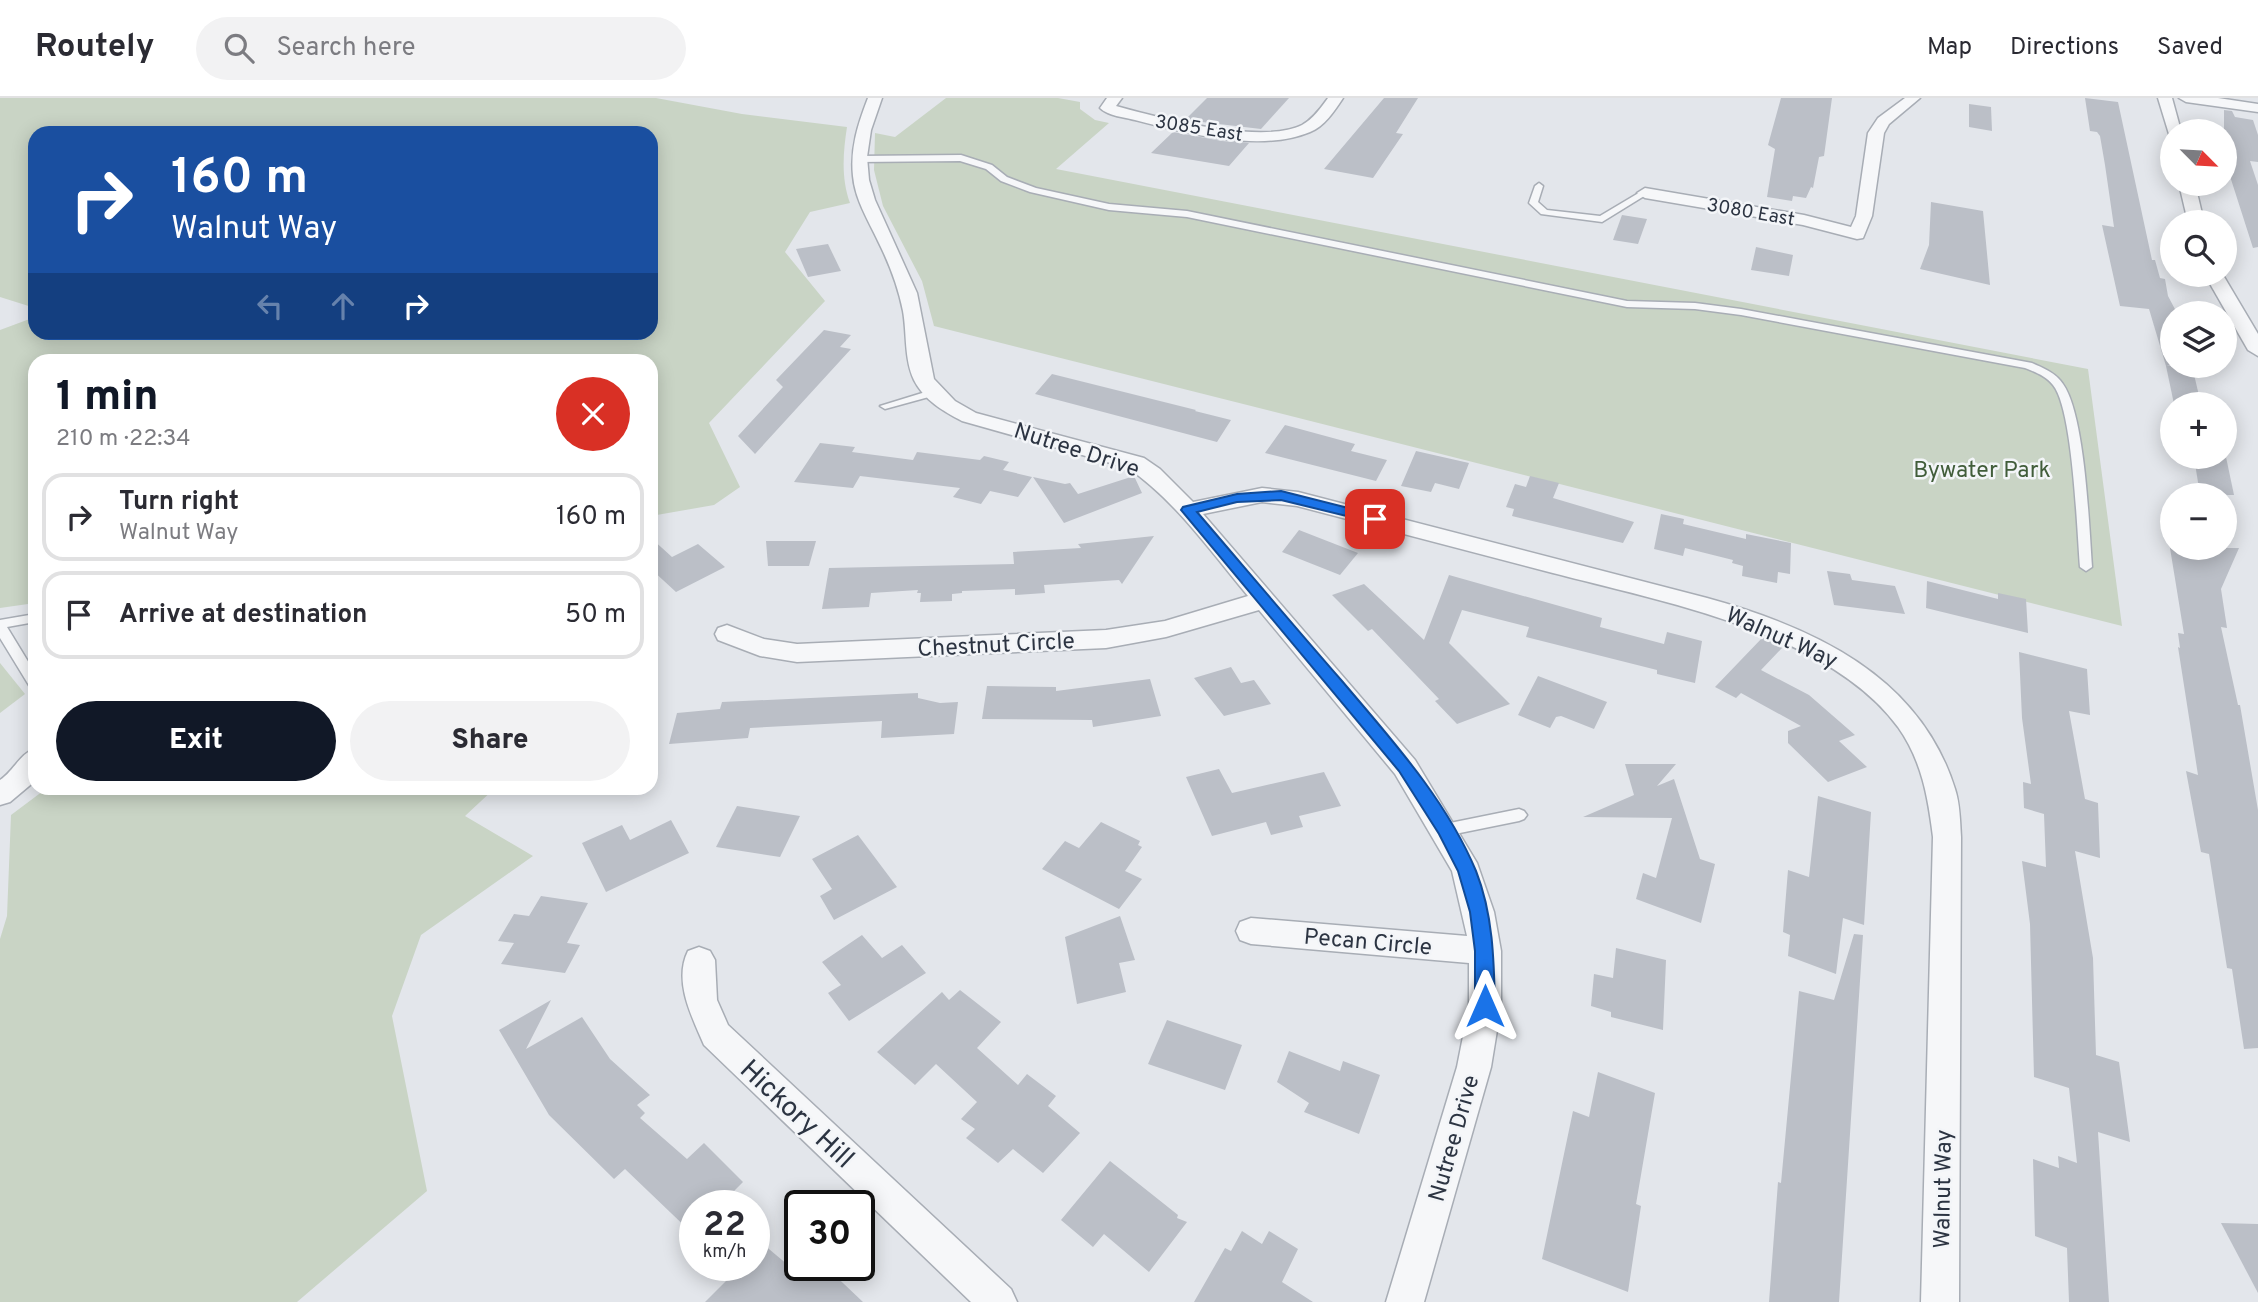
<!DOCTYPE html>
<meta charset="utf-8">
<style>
body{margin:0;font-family:Overpass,sans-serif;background:#f2f2f3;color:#2b2b33;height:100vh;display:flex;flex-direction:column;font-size:26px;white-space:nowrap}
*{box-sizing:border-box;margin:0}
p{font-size:23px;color:#7c7c81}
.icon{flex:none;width:38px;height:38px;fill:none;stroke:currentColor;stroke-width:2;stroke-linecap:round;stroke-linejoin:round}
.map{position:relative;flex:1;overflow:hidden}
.details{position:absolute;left:28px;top:256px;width:630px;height:441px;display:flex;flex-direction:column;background:#fff;border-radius:21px;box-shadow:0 4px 18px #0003}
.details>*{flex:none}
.top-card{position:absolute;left:28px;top:28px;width:630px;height:214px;border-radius:21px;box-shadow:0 4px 18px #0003;background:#1a4fa0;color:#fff;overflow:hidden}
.needle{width:46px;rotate:114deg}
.buttons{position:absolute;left:2160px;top:21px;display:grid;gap:14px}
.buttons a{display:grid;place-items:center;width:77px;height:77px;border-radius:50%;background:#fff;box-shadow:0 4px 18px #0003;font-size:35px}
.speed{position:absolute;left:679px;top:1092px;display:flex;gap:14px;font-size:35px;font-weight:700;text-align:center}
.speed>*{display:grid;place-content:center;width:91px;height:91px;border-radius:50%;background:#fff;box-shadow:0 4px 18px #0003;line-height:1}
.speed small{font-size:18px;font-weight:400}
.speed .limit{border:4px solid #111;border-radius:10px;background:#fff;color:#111}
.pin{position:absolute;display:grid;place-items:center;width:60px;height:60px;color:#fff;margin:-30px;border-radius:14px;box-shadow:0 4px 10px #0006}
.me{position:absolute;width:77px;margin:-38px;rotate:0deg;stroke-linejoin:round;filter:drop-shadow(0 0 5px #0008)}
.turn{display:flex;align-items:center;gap:24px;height:147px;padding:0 28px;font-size:32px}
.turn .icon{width:91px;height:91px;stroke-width:2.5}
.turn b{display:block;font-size:49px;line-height:60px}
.lanes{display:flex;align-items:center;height:66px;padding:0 28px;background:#0003;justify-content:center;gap:35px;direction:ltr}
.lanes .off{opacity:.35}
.round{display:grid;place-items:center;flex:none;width:74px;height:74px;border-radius:37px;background:#f2f2f3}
.overview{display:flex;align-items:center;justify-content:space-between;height:119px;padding:0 28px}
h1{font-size:42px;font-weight:800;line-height:52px;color:#111827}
.primary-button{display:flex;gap:14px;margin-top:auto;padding:14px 28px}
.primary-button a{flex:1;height:80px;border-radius:42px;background:#111827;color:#fff;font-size:28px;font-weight:800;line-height:80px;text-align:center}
.primary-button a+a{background:#f2f2f3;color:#2b2b33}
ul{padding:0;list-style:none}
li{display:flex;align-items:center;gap:21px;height:88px;margin:0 14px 10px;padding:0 14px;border:4px solid #e1e1e2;border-radius:21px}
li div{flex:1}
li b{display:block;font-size:26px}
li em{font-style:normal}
header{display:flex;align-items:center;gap:42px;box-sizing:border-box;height:98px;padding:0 35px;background:#fff;border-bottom:2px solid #e1e1e2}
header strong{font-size:33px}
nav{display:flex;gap:38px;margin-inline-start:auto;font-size:24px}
.search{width:490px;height:63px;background:#f2f2f3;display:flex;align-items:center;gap:18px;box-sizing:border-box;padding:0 24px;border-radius:38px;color:#7c7c81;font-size:26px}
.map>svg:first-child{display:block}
.green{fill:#c9d4c5}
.building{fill:#bbbfc7}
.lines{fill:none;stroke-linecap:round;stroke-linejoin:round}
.lane-casing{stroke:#a8adb5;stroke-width:3}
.street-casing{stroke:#a8adb5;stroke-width:3}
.lane{fill:#f6f7f9;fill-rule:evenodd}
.street{fill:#f6f7f9;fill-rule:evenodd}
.route{fill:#1a73e8;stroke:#114b97;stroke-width:2}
.labels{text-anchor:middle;stroke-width:5;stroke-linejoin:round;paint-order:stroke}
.far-street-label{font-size:19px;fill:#2c3442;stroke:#f3f5f8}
.street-label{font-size:23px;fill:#2c3442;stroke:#f3f5f8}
.park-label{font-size:23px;fill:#415d3a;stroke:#f3f5f8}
.near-street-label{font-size:28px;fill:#2c3442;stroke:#f3f5f8}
</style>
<header>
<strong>Routely</strong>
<div class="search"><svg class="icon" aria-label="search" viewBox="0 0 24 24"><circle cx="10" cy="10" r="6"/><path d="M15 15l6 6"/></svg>Search here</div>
<nav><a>Map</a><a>Directions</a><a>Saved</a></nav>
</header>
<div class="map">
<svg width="2258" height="1204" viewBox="0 0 2258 1204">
<rect width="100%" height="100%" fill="#e3e6eb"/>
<g class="green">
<path d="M0 0H656L742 16 847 29C843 55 841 80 850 105L810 114 785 154 825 203 709 325 740 389 714 407 651 418V262H35V505L0 510V232L35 219V234H651V35H35V210L0 199Z"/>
<path d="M946 0H1058L1080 4V11L1095 22 1109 25 1056 71 2088 271 2122 528 934 228 922 183 883 108 874 72 875 35 895 39Z"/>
<path d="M0 565 25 596 0 615Z"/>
<path d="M47 690H495L465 718 533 758 421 837 392 918 427 1093 297 1204H0V841L7 818 11 717Z"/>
</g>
<g class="building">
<path d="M1207 0H1289L1261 31 1185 22Z"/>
<path d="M1384 0H1418L1396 35 1403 36 1373 80 1324 71Z"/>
<path d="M1781 0H1832L1824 58 1819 59 1813 90 1811 89 1806 100 1793 98 1792 103 1767 99 1775 51 1768 47Z"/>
<path d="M2085 0 2118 4 2152 162H2155L2160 180 2165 181 2168 198 2177 215 2172 214V267L2166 268 2149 211 2120 208 2102 127 2114 129 2105 67 2100 38 2097 34 2090 33Z"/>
<path d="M1969 6 1991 9 1992 33 1969 29Z"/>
<path d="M2224 12 2232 13 2235 19 2253 22 2258 37V64L2250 63 2258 87V149L2253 150 2228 72 2224 71Z"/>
<path d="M1173 34 1222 43 1249 45 1229 68 1151 55Z"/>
<path d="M1931 104 1983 113 1990 187 1920 171 1929 147Z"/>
<path d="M1622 117 1647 121 1638 146 1613 142Z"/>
<path d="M828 146 841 173 808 179 796 151Z"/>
<path d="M1756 149 1793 157 1789 178 1751 172Z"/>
<path d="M824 232 851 237 840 249 851 251 755 356 738 338 783 289 776 282Z"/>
<path d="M2166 268H2192L2201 306H2174Z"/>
<path d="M1052 276 1196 312 1195 313 1231 322 1217 344 1035 296Z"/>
<path d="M1285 327 1355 346 1351 353 1387 362 1376 383 1265 355Z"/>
<path d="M820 345 855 349 852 354 913 362 917 354 980 362 984 358 1009 364 1003 372 1032 379 1018 399 990 393 981 406 953 399 960 390 860 378 853 390 794 384Z"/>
<path d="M1416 353 1469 365 1459 391 1435 385 1431 394 1401 388Z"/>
<path d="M2194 359H2226L2234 397H2200Z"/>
<path d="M1134 378 1142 395 1064 425 1033 379 1065 386 1070 385 1078 396Z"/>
<path d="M1530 378 1559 385 1553 400 1634 424 1623 445 1512 418 1514 411 1506 409 1515 386 1526 389Z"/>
<path d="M1661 416 1684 421 1683 426 1746 441V436L1791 445 1790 476 1778 474 1777 485 1742 478 1743 468 1732 465 1733 462 1685 450 1683 458 1654 451Z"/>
<path d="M1299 432 1358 455 1340 477 1282 454Z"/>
<path d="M1154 438 1122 486 1119 482 1044 487 1045 495 1015 497V491L962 493V495L952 496V503L920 504 921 495H917L918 492 871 495 869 509 822 511 829 470 1014 466 1013 454 1081 450 1078 446Z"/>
<path d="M651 440 672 459 698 446 725 469 676 494 651 471Z"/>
<path d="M766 443H816L809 468H768Z"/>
<path d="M2170 450H2239L2221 491 2227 530 2221 529 2238 607H2240L2258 712V950L2244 951 2232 871 2227 870 2209 756 2201 754 2186 673 2198 677 2178 549 2180 550 2178 535 2184 536Z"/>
<path d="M1827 473 1850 476 1852 482 1895 488 1905 516 1834 507Z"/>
<path d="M1449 477 1602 520 1600 529 1664 546 1667 534 1702 543 1695 585 1657 576V572L1526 539 1529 529 1462 512 1449 545 1510 606 1457 626 1435 603 1439 601 1372 531 1368 533 1332 497 1364 486 1424 542Z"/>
<path d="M1927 483 1998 501V495L2026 501 2028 535 1926 510Z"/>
<path d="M1763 539 1782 550 1761 572 1809 597 1855 637 1839 643 1867 669 1828 684 1788 645V633L1801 628 1741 595 1736 600 1715 589Z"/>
<path d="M2019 554 2087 571 2090 617 2069 613 2085 701 2098 705 2100 760 2075 753 2093 860 2096 957 2119 964 2130 1044 2098 1034 2109 1204H2069L2067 1150 2035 1138 2033 1061 2059 1070 2058 1058 2077 1065 2069 990 2034 979 2030 826 2022 763 2046 769 2044 716 2024 710 2023 684 2031 686 2022 620Z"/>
<path d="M1231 569 1241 585 1254 582 1271 606 1224 618 1194 580Z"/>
<path d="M1538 578 1607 604 1594 631 1561 618 1556 619 1550 630 1518 617Z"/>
<path d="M1150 581 1161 618 1093 629 1092 622 982 621 987 588 1056 589V593Z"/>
<path d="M918 595V600L940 605 958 604 954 636 881 640 882 623 750 630 748 640 669 646 677 615 720 611 722 604Z"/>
<path d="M1625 666H1676L1657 688 1674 681 1700 761 1715 766 1701 825 1636 801 1643 775 1656 780 1672 720 1583 719 1634 697Z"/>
<path d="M1219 671 1232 695 1324 674 1341 708 1299 718 1303 729 1271 737 1266 724 1212 738 1186 679Z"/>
<path d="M1818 698 1871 714 1864 827 1843 820 1836 876 1788 858 1790 837 1783 834 1788 772 1809 779Z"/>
<path d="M737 708 800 718 780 759 716 749Z"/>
<path d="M671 722 689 755 606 794 582 745 622 727 630 742Z"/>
<path d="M1101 724 1140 743 1138 747 1142 749 1125 773 1142 781 1119 811 1042 771 1065 743 1079 750Z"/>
<path d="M858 737 897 789 834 822 820 798 832 791 812 761Z"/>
<path d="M541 798 588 805 567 845 580 847 565 875 501 866 514 845 498 843 514 816 529 818Z"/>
<path d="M1120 818 1135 862 1119 865 1126 894 1077 906 1065 839Z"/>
<path d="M1854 836 1863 837 1839 1204H1769L1778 1084 1781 1085 1799 893 1834 902Z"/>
<path d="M862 837 882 860 902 847 926 875 849 923 828 895 841 887 822 864Z"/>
<path d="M1616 850 1666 862 1663 932 1611 919V914L1591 908 1594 876 1613 880Z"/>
<path d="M960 892 1001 924 977 950 1018 987 1027 976 1056 998 1048 1008 1080 1035 1043 1075 1013 1051 998 1065 966 1040 975 1031 961 1021 977 1004 936 966 915 987 877 954 942 894 949 902Z"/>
<path d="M551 902 526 951 582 919 610 961 650 997 637 1007 645 1015 640 1020 687 1061 704 1045 743 1084 733 1094 748 1108H695V1138L625 1071 614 1081 549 1017 499 932Z"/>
<path d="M1167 922 1242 947 1225 992 1148 966Z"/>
<path d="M1289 953 1340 973 1343 963 1380 977 1359 1036 1304 1014 1309 1005 1277 984Z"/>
<path d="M1598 974 1655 995 1636 1106 1641 1108 1628 1194 1542 1161 1573 1013 1589 1019Z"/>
<path d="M1110 1063 1178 1117 1177 1120 1187 1124 1149 1174 1104 1136 1093 1149 1061 1122Z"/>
<path d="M2221 1125 2258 1126V1195Z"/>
<path d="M1242 1133 1262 1146 1269 1133 1298 1151 1282 1184 1313 1204H1194L1225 1150 1231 1153Z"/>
<path d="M763 1146 801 1178 811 1167H824L863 1204H705L742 1167H754V1155Z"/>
</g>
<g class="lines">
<g class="lane-casing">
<g id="lane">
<path d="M961 57 992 67 1007 79 1036 90 1109 106 1187 113 1627 203 1695 205 1741 211 2032 265C2043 270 2056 275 2063 286 2085 317 2089 427 2092 469L2086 473 2080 469C2077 433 2073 311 2053 287 2046 278 2035 274 2025 270L1741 217 1695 211 1627 209 1187 119 1109 112 1030 94 1001 83 986 71 960 63 859 64 855 61 859 58Z"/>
<path d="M1539 85 1543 88 1538 104 1547 112 1600 118 1642 93 1649 95 1602 124 1541 116 1529 105 1535 88Z"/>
<path d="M932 292 937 295 936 297 885 311 880 308Z"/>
<path d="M35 516V524L7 529 35 575V591L30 589 0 540V522Z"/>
<path d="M1519 711 1524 713 1527 717 1524 721 1519 723 1445 738 1440 736 1437 732 1440 728 1445 726Z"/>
</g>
</g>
<g class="street-casing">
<g id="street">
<path d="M868 0H882L871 32 867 59 869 82 875 102 917 195 934 281 955 303 976 315 1144 360 1160 371 1193 404 1262 390 1298 394 1707 500C1813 529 1920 578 1955 691 1960 706 1960 723 1961 739L1959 1204H1921L1933 739C1928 699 1922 663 1898 629 1827 533 1659 503 1549 474 1465 452 1381 430 1297 408L1262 404 1203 416 1415 662 1477 765 1494 814 1501 853V908L1491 969 1424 1204H1386L1457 969 1469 908V865L1251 846 1240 842 1236 833 1240 824 1251 820 1467 838 1452 773 1395 676 1259 512 1166 539 1106 550 797 564 760 558 718 542 715 536 718 530 727 527 764 541 797 546 1106 532 1165 523 1248 498C1211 454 1176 403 1128 370L962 323C943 313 924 302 914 282 904 261 907 235 903 213 898 188 889 165 878 143 868 122 855 101 853 78 850 50 858 26 868 0Z"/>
<path d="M1107 0H1122L1116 8C1159 20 1262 47 1302 27 1313 21 1321 10 1328 0H1343C1335 12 1324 29 1310 34 1260 55 1185 35 1135 22 1124 19 1108 18 1100 10Z"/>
<path d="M1905 0H1920L1889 26 1884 35 1872 118 1863 140 1857 141 1803 127 1645 100 1637 95 1645 90 1804 117 1851 129 1856 118 1868 35 1878 20Z"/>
<path d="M2158 0H2172L2181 33H2172V37L2169 36Z"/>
<path d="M2179 0H2218L2258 6V14L2186 4Z"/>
<path d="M2179 86H2195L2204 124H2188Z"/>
<path d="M2205 177H2223L2258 236V258L2248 252Z"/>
<path d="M35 651V683L10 704 0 707V682C14 673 20 655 35 651Z"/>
<path d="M699 849 710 853 715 862 717 902 728 927 1011 1191 1017 1204H971L704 947C692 919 673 883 688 853Z"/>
</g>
</g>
<use href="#lane" class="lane"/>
<use href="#street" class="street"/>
</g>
<path class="route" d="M1281 393 1380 418 1382 421 1375 425 1281 402 1237 404 1197 414C1245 470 1293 527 1342 583 1391 641 1446 701 1476 773 1493 816 1494 862 1495 908L1492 914 1485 917 1478 914 1475 908V853L1470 814 1458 773 1439 736 1399 673 1181 412 1183 409 1237 396Z"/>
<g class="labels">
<g class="far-street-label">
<text transform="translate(1199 29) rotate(9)" y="7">3085 East</text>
<text transform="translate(1751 113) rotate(10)" y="7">3080 East</text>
</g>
<g class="street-label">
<text transform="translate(1077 351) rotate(18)" y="8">Nutree Drive</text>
<text transform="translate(1782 539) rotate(24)" y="8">Walnut Way</text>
<text transform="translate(996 546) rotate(-3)" y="8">Chestnut Circle</text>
<text transform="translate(1368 843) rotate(5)" y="8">Pecan Circle</text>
<text transform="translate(1453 1040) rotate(-74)" y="8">Nutree Drive</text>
<text transform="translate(1942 1091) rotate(-89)" y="8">Walnut Way</text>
</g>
<g class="park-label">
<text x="1982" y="379">Bywater Park</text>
</g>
<g class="near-street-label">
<text transform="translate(798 1015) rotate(43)" y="10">Hickory Hill</text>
</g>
</g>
</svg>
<div class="buttons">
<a><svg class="needle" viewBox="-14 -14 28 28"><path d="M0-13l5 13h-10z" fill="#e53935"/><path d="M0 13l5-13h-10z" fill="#7c7c81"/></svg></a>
<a><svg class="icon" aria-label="search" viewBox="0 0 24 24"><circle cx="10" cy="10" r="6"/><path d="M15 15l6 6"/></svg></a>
<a><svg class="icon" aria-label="layers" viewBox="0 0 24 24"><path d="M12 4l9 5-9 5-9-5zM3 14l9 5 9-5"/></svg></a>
<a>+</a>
<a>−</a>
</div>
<div class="speed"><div>22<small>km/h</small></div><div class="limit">30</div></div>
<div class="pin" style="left:1375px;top:421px;background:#d93025"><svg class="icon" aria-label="arrive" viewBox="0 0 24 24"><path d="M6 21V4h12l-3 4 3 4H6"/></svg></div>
<svg class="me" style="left:1485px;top:908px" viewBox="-20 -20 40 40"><path d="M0-17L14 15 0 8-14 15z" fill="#1a73e8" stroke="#fff" stroke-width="4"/></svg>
<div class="top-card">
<div class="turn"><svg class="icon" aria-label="right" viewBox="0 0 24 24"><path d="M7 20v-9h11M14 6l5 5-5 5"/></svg><div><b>160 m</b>Walnut Way</div></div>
<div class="lanes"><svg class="icon off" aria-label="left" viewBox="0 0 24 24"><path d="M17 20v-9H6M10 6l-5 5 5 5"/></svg><svg class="icon off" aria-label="ahead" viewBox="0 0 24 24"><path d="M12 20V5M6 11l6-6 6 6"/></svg><svg class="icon" aria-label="right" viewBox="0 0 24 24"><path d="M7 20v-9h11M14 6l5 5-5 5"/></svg></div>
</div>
<section class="details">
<div class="overview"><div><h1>1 min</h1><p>210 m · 22:34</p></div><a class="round" style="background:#d93025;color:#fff"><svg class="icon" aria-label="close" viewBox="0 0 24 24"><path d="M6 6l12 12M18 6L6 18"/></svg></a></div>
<ul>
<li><svg class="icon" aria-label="right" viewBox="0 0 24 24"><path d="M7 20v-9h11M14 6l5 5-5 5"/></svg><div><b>Turn right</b><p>Walnut Way</p></div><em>160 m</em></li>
<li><svg class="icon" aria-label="arrive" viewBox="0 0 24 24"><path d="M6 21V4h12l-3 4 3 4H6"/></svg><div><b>Arrive at destination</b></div><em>50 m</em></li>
</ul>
<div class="primary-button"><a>Exit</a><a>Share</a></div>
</section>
</div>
